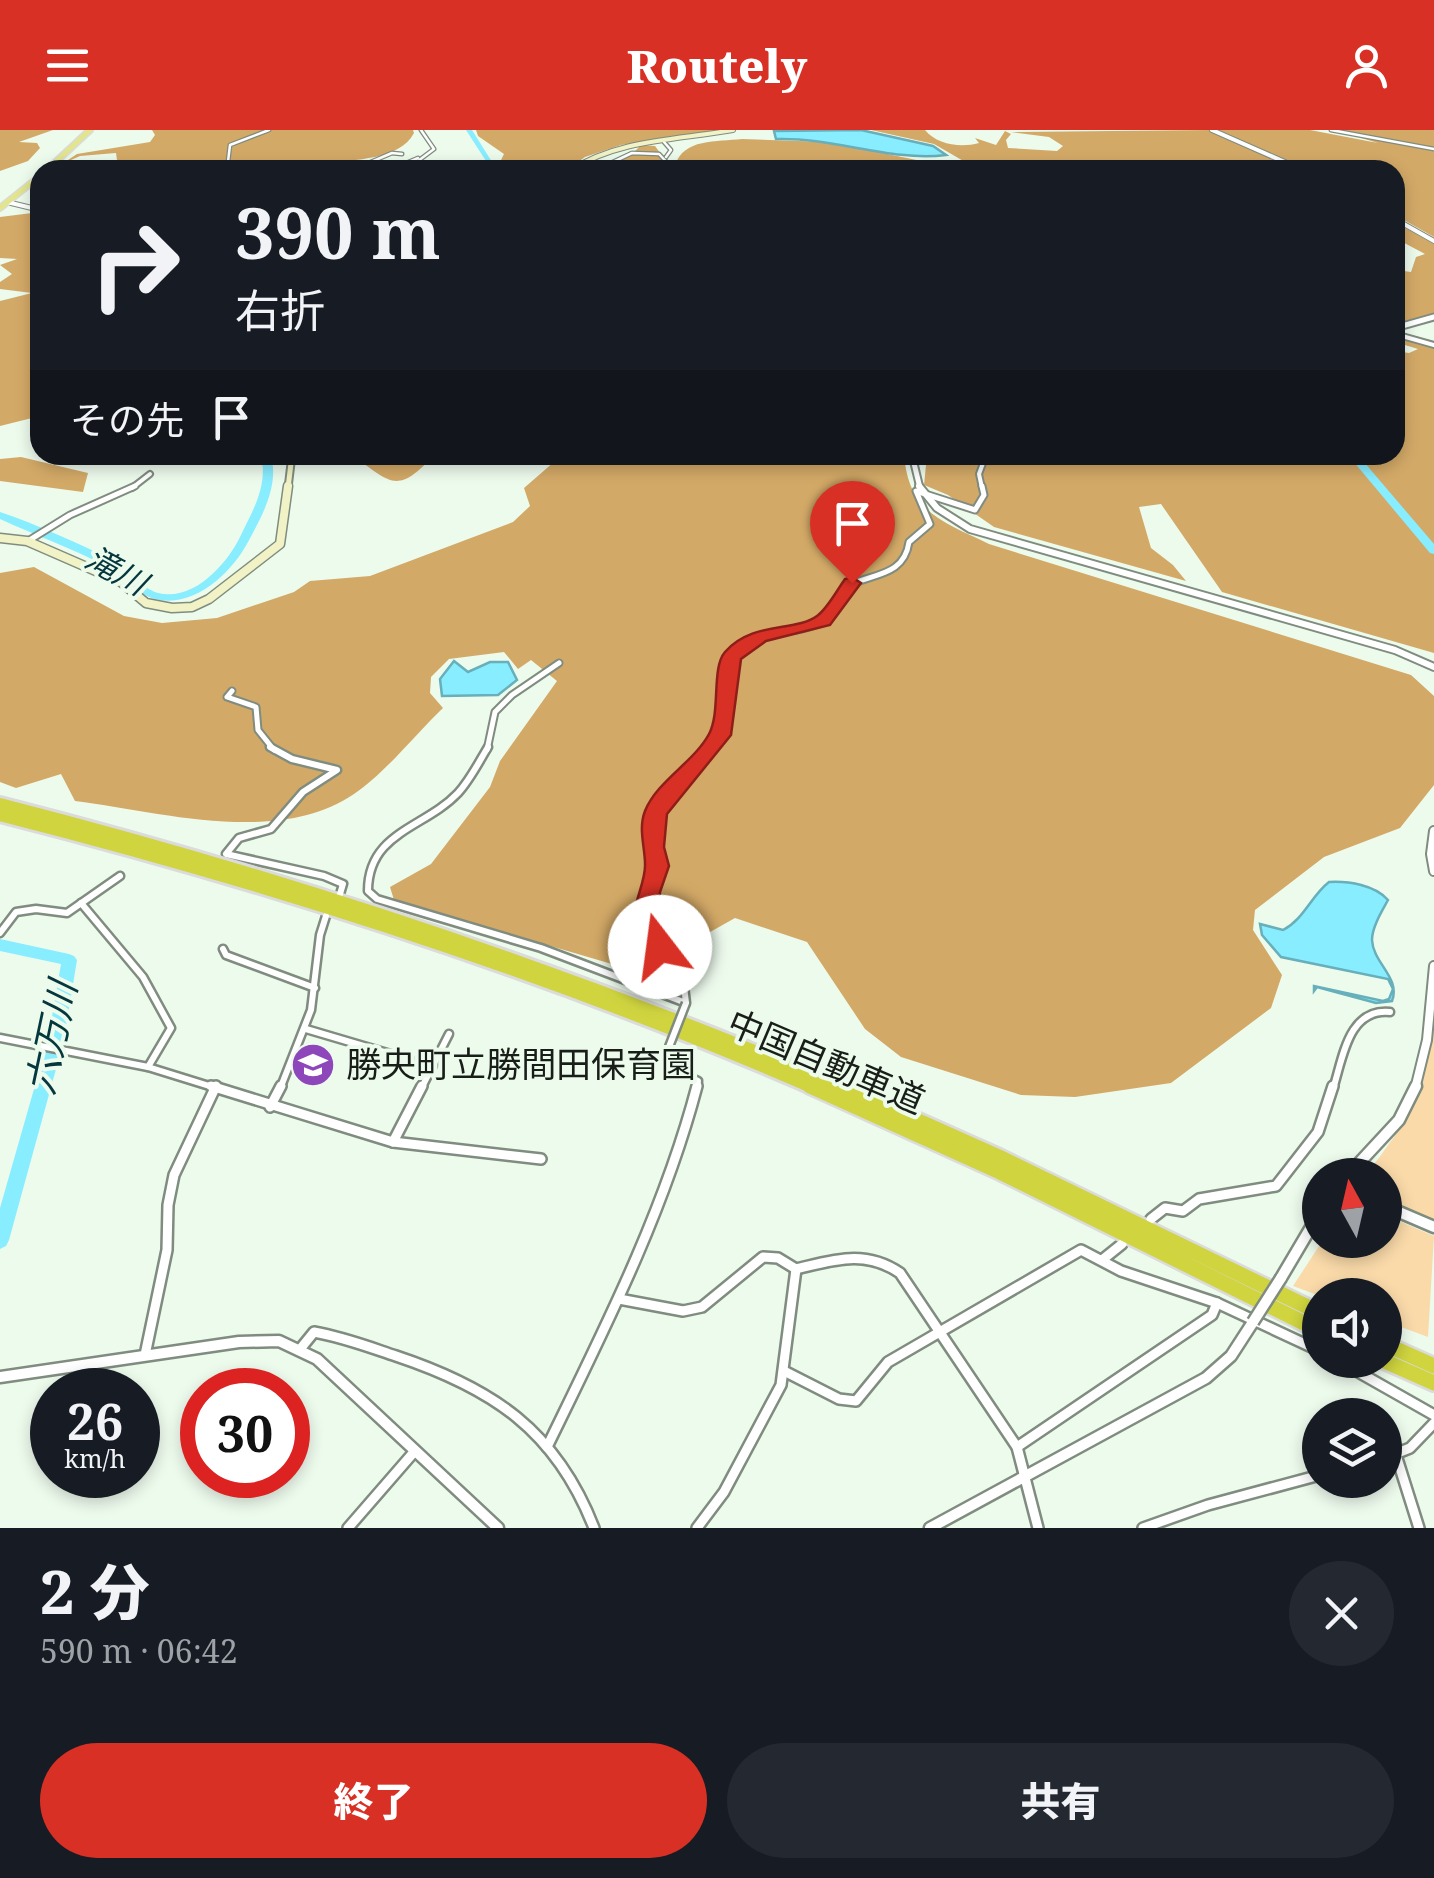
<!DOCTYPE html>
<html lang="ja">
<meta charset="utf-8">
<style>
body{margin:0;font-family:"Noto Serif","Noto Sans JP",serif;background:#242831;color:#f1f3f6;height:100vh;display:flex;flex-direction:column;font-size:38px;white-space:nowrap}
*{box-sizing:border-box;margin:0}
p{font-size:32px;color:#9ea1a6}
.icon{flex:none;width:55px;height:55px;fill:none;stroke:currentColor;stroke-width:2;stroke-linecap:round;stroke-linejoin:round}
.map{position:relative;height:1398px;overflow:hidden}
.sheet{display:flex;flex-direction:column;background:#171b24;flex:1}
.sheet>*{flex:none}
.top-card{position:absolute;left:30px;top:30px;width:1375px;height:305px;border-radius:30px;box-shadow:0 5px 15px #0003;background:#171b24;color:#f1f3f6;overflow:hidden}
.needle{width:65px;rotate:352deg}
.tools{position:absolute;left:1302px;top:1028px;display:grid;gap:20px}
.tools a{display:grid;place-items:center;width:100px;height:100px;border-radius:50%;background:#171b24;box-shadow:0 5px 15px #0003;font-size:50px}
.speed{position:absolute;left:30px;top:1238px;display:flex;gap:20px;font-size:50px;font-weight:700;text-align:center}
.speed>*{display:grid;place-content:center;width:130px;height:130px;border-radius:50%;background:#171b24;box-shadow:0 5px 15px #0003;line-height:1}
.speed small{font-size:25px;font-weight:400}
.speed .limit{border:15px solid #d22;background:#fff;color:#111}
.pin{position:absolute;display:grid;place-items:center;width:85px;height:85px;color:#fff;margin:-102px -42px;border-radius:50% 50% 50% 0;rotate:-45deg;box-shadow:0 0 10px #0007}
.pin .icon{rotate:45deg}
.me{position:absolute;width:110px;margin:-55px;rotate:345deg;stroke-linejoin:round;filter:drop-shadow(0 0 8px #0008)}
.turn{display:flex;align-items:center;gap:35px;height:210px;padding:0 40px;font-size:45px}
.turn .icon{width:130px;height:130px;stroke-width:2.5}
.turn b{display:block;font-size:70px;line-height:85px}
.then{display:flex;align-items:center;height:95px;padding:0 40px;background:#0003;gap:20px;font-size:38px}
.round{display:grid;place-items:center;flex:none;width:105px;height:105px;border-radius:52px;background:#242831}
.head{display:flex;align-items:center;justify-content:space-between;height:170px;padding:0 40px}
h1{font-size:60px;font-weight:800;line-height:75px}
.cta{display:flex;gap:20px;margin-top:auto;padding:20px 40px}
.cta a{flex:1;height:115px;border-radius:60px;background:#d93025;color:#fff;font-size:40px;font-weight:800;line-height:115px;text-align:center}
.cta a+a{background:#242831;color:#f1f3f6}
header{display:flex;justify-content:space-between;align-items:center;height:130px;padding:0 40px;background:#d93025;color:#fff;font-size:45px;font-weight:800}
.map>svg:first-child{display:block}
.green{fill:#fadaa9}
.forest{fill:#d3a967}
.water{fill:#88edff;stroke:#67afba;stroke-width:2.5}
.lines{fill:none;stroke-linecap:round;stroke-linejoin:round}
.river{fill:#88edff;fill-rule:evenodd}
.minor-far4-casing{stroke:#7f8c7f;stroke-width:5}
.minor-far3-casing{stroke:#7f8c7f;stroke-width:8}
.minor-far2-casing{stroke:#7f8c7f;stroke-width:9}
.minor-far1-casing{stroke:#7f8c7f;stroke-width:11}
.minor-casing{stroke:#7f8c7f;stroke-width:14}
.tertiary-far4-casing{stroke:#7f8c7f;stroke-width:6}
.tertiary-far3-casing{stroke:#7f8c7f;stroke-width:9}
.tertiary-far2-casing{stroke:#7f8c7f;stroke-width:10}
.tertiary-far1-casing{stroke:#7f8c7f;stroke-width:12}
.tertiary-casing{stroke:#7f8c7f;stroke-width:15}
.secondary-far2-casing{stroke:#7f8c7f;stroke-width:6}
.secondary-far1-casing{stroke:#7f8c7f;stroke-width:9}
.secondary-casing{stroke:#7f8c7f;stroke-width:11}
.primary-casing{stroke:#dadbda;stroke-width:8}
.motorway-far1-casing{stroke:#dadbda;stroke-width:18}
.motorway-casing{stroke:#dadbda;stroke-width:20}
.minor-far4{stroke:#fff;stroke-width:2.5}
.minor-far3{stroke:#fff;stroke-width:4}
.minor-far2{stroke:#fff;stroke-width:5}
.minor-far1{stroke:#fff;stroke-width:6}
.minor{stroke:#fff;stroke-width:9}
.tertiary-far4{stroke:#fff;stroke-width:4}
.tertiary-far3{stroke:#fff;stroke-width:5}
.tertiary-far2{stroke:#fff;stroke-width:6}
.tertiary-far1{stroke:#fff;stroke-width:8}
.tertiary{stroke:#fff;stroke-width:10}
.secondary-far2{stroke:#f1f2c5;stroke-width:4}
.secondary-far1{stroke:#f1f2c5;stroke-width:5}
.secondary{stroke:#f1f2c5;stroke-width:8}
.primary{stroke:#e2e58c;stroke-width:5}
.motorway-far1{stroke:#cfd43f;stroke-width:12}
.motorway{stroke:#cfd43f;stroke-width:15}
.minor-bridge-casing{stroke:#7f8c7f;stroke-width:11;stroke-linecap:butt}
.tertiary-bridge-casing{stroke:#7f8c7f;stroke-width:15;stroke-linecap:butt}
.minor-bridge{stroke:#fff;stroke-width:6}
.tertiary-bridge{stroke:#fff;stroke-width:10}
.route{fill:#d93025;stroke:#8d1f18;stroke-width:2.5}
.labels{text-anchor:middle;stroke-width:8;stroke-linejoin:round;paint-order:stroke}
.far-water-label{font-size:32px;font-style:italic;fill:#04373e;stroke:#edfbed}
.street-label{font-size:35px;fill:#191e19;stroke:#edfbed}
.poi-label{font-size:35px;fill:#191e19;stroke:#edfbed;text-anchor:start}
.water-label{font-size:38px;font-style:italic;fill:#04373e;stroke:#edfbed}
</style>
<header><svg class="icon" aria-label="menu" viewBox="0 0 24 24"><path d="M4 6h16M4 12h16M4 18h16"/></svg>Routely<svg class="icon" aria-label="person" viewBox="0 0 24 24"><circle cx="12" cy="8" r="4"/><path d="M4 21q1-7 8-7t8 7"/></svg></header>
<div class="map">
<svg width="1434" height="1398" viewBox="0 0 1434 1398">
<rect width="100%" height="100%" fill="#edfbed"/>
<g class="green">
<path d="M1434 886V1092L1385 1069V1045L1367 1044C1414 982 1425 964 1434 886Z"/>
<path d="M1385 1085 1434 1106 1428 1207 1385 1191V1165L1320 1166 1293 1156 1323 1110H1385Z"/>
</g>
<g class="forest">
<path d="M0 0H53L19 12 37 13 40 18 28 31 0 41Z"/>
<path d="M152 0H413L414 3C399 31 355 28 325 35L335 40H82L117 30 116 23 80 26 62 34 77 24 150 12 155 5Z"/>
<path d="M476 0H719L621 15 585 27 567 40H480L500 32 504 24 478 6Z"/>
<path d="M871 0H925C937 15 961 18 979 13L975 8 996 15 1005 1 1011 4 1006 10 1008 18 1057 21 1063 16 1049 7 1011 2 1209 0 1298 40H979L934 14Z"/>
<path d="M1216 0H1310L1378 13 1335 0H1434V107L1395 85V40H1309Z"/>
<path d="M742 9 829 12 965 40H598L631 25 641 15 655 16 669 35 675 36C683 8 717 12 742 9Z"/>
<path d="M40 82V286L0 296V171L32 163 0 159V152L12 144 0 135 17 129 0 128V87Z"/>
<path d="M1395 92 1434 114V184L1395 194V117L1405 128 1404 141 1411 142 1416 127 1425 124 1395 108Z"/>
<path d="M1395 205 1434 217V523L1222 462 1161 374 1139 377 1151 418 1173 435 1186 451 994 397 948 365 924 355 927 325H1395V221L1409 223 1418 219 1395 212Z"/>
<path d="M351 325H434C395 368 390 350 351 325Z"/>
<path d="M562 325H904C909 383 942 391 989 414L1411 545 1434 566V655L1400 698 1324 727 1255 780 1253 800 1282 845 1271 878 1171 953 1075 967 1021 965 901 927 865 899 807 812 735 788 639 842 394 770 390 757 431 734 490 657 500 631 557 551 531 530 518 539 504 522 449 529 431 547 430 563 443 578C416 604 384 644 354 664 278 716 161 682 75 671L61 644 16 658 0 652V443L34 437 124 486 162 493 217 488 294 462 310 451 370 446 513 392 530 376 524 358Z"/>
<path d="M21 327 88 343 83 362 0 351V329Z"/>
</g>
<g class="water">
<path d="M861 0 933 16 946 25C891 32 834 7 776 9L774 1Z"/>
<path d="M454 531 468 542 490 532H508L517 550 498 565 442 566 440 549Z"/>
<path d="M1329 752C1349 751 1375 755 1388 770 1382 781 1372 797 1372 810 1373 833 1401 848 1392 871L1376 873 1317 857 1314 861V856L1383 871 1389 869 1393 859 1388 849 1281 827 1262 805 1260 794 1283 800C1304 789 1311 766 1329 752Z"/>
</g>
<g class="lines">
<g class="river">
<path d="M466 0H472L492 32 480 40H472L486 31Z"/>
<path d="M261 325H271C279 356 263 384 248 412 231 444 190 483 149 467 133 460 122 444 106 436 71 418 35 405 0 389V382C38 395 78 413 114 431 129 439 141 458 158 463 194 472 228 433 241 405 254 378 268 355 261 325Z"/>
<path d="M1348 325H1358L1434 414V424L1430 423Z"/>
<path d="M0 809 69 824 74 826 77 830 64 910 9 1110 6 1116 0 1119V1078L48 910 61 834 0 821Z"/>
</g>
<g class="minor-far4-casing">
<g id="minor-far4">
<path d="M1331 0 1434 19"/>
<path d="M664 12 671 20 666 27"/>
<path d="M227 40 230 15 269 0"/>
<path d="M352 40 392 23 402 24"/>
<path d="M390 40 418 28"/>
<path d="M406 40 434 19 421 0"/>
<path d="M596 40 632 23 659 24 674 40"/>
</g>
</g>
<g class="minor-far3-casing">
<g id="minor-far3">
<path d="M1395 204 1434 215"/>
<path d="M132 358 150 344"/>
<path d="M982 358 979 344 986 325"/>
</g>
</g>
<g class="minor-far2-casing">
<g id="minor-far2">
<path d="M28 411 70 385 135 356"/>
<path d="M232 561 227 567 256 577 258 600 274 620"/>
<path d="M487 620 495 582 512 565 559 533"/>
<path d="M709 620C733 589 715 546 736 523 761 495 810 508 831 485 837 478 841 466 845 457 872 443 904 447 909 412L930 394 916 361 975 380 984 365 982 356"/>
</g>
</g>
<g class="minor-far1-casing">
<g id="minor-far1">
<path d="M270 617 292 629 337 640 303 662 271 699 239 708 226 724 324 746 343 754 340 764"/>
<path d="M488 617C479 632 470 650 458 663 425 698 368 702 368 761L377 769 541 818 686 873 681 831C631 807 653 781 657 738 659 719 649 702 656 683 667 657 694 639 711 617"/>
<path d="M81 773 143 847 171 898 148 937"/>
<path d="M0 803 16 782 36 779 67 783 120 746"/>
<path d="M223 819 226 825 315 858"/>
<path d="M306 899 411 930"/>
<path d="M0 908 148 937 219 959"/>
<path d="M667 922 669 937 698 951 697 959"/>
<path d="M280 959 311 880 320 805 326 786"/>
<path d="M421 959 449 904"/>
<path d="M1333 959C1343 928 1348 878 1390 882"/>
</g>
</g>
<g class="minor-casing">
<g id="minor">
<path d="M211 956 393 1012 541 1029"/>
<path d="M270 977 281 956"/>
<path d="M393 1012 422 956"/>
<path d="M1151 1089 1165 1078 1183 1081 1199 1069 1276 1056 1318 1002 1333 956"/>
<path d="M1102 1130 1122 1114"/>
<path d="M619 1169 683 1181 702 1177 763 1127 778 1128 796 1139C834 1130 865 1119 900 1143L1017 1317 1038 1398"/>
<path d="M301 1218 314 1202C343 1207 369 1217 396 1226 492 1258 556 1300 594 1398"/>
<path d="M145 1225 167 1120 168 1075 174 1045 216 956"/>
<path d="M1337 1230 1434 1285"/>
<path d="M784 1241 839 1269 856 1271 888 1232 1081 1120 1121 1141 1217 1173 1320 1221"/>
<path d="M547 1317C604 1200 664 1082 697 956"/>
<path d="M1017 1317 1212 1185 1217 1173"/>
<path d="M1396 1325 1419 1398"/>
<path d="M1385 1328 1410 1318 1434 1293"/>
<path d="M348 1398 414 1322"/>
<path d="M697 1398 724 1362 781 1255 796 1139"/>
<path d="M1143 1398 1208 1375 1320 1345"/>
</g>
</g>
<g class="tertiary-far4-casing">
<g id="tertiary-far4">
<path d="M1212 0 1303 40"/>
<path d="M7 72 40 80"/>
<path d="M1395 89 1434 111"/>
</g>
</g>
<g class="tertiary-far3-casing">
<g id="tertiary-far3">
<path d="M1395 198 1434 187"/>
<path d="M912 325 920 358"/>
</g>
</g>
<g class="tertiary-far2-casing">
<path id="tertiary-far2" d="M919 356 937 378 970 399 1395 520 1434 537"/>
</g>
<g class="tertiary-far1-casing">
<g id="tertiary-far1">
<path d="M1434 701 1431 724 1434 741"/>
<path d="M1415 959 1427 910 1434 836"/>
</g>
</g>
<g class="tertiary-casing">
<g id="tertiary">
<path d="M1348 1045 1399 990 1416 956"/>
<path d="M1385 1076 1434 1097"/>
<path d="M1281 1148 1320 1082"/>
<path d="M0 1247 239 1212 279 1211 317 1229 498 1398"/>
<path d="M930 1398 1206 1248 1231 1226 1253 1192"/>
</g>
</g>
<g class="secondary-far2-casing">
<path id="secondary-far2" d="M571 40C619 9 678 10 733 0"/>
</g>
<g class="secondary-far1-casing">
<path id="secondary-far1" d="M288 358 292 325"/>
</g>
<g class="secondary-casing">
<path id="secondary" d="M0 408 27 411 121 452 146 473 172 478 192 477 209 469 280 414 288 356"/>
</g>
<g class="primary-casing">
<g id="primary">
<path d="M47 40 90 0"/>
<path d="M0 78 40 46"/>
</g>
</g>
<g class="motorway-far1-casing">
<g id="motorway-far1">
<path d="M0 674C289 748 571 842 846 959"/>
<path d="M0 685C279 756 552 844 816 959"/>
</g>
</g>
<g class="motorway-casing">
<g id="motorway">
<path d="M810 956 1000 1042 1320 1201"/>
<path d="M840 956 999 1027 1320 1183"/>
<path d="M1385 1214 1434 1236"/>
<path d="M1382 1230 1434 1253"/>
</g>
</g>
<use href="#minor-far4" class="minor-far4"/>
<use href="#minor-far3" class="minor-far3"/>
<use href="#minor-far2" class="minor-far2"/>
<use href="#minor-far1" class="minor-far1"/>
<use href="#minor" class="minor"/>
<use href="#tertiary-far4" class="tertiary-far4"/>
<use href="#tertiary-far3" class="tertiary-far3"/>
<use href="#tertiary-far2" class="tertiary-far2"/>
<use href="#tertiary-far1" class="tertiary-far1"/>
<use href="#tertiary" class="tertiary"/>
<use href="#secondary-far2" class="secondary-far2"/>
<use href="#secondary-far1" class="secondary-far1"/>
<use href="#secondary" class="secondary"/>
<use href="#primary" class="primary"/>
<use href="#motorway-far1" class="motorway-far1"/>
<use href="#motorway" class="motorway"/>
<g class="minor-bridge-casing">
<path id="minor-bridge" d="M667 922 686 873"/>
</g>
<g class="tertiary-bridge-casing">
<path id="tertiary-bridge" d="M1253 1192 1281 1148"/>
</g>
<use href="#minor-bridge" class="minor-bridge"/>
<use href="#tertiary-bridge" class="tertiary-bridge"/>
</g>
<path class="route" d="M852 447 861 453 830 495 766 511 741 529 731 605 667 684 664 717 669 736 660 762 658 790 673 817 669 824C648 832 634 806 634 786 635 769 646 750 645 734 645 717 638 699 645 681 657 651 694 632 709 604 721 582 711 538 725 522 752 491 795 502 817 486 828 478 837 460 845 449Z"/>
<defs>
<g id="school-disc" transform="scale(2.25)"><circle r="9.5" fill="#8d47ba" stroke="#edfbed"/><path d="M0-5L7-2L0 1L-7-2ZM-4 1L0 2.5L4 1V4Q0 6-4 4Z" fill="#fff"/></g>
</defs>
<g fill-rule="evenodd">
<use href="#school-disc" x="313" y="935"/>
</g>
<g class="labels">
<g class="far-water-label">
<text transform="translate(116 441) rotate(29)" y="11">滝川</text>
</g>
<g class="street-label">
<text transform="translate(826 932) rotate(23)" y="12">中国自動車道</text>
</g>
<g class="poi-label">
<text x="346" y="947">勝央町立勝間田保育園</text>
</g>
<g class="water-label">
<text transform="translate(52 908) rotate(-78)" y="13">六万川</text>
</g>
</g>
</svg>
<div class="tools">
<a><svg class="needle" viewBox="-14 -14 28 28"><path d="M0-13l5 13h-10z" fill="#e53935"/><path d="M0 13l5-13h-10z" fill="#9ea1a6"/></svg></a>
<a><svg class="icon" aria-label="sound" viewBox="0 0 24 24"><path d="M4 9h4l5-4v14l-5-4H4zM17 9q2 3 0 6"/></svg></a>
<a><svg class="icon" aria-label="layers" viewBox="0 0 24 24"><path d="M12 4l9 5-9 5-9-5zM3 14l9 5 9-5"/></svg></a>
</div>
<div class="speed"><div>26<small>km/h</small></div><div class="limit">30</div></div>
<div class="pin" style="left:852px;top:453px;background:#d93025"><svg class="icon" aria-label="arrive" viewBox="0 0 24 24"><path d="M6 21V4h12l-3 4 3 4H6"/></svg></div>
<svg class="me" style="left:660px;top:817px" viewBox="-20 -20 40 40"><circle r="19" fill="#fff"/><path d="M0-13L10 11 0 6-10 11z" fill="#d93025"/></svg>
<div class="top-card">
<div class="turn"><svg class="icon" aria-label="right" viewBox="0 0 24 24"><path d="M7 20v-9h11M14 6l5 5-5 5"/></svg><div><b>390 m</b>右折</div></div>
<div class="then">その先<svg class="icon" aria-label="arrive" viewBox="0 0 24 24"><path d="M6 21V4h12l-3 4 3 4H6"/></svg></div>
</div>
</div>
<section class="sheet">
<div class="head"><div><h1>2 分</h1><p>590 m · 06:42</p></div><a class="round"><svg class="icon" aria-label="close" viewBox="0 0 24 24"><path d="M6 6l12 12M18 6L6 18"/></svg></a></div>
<div class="cta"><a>終了</a><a>共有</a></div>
</section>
